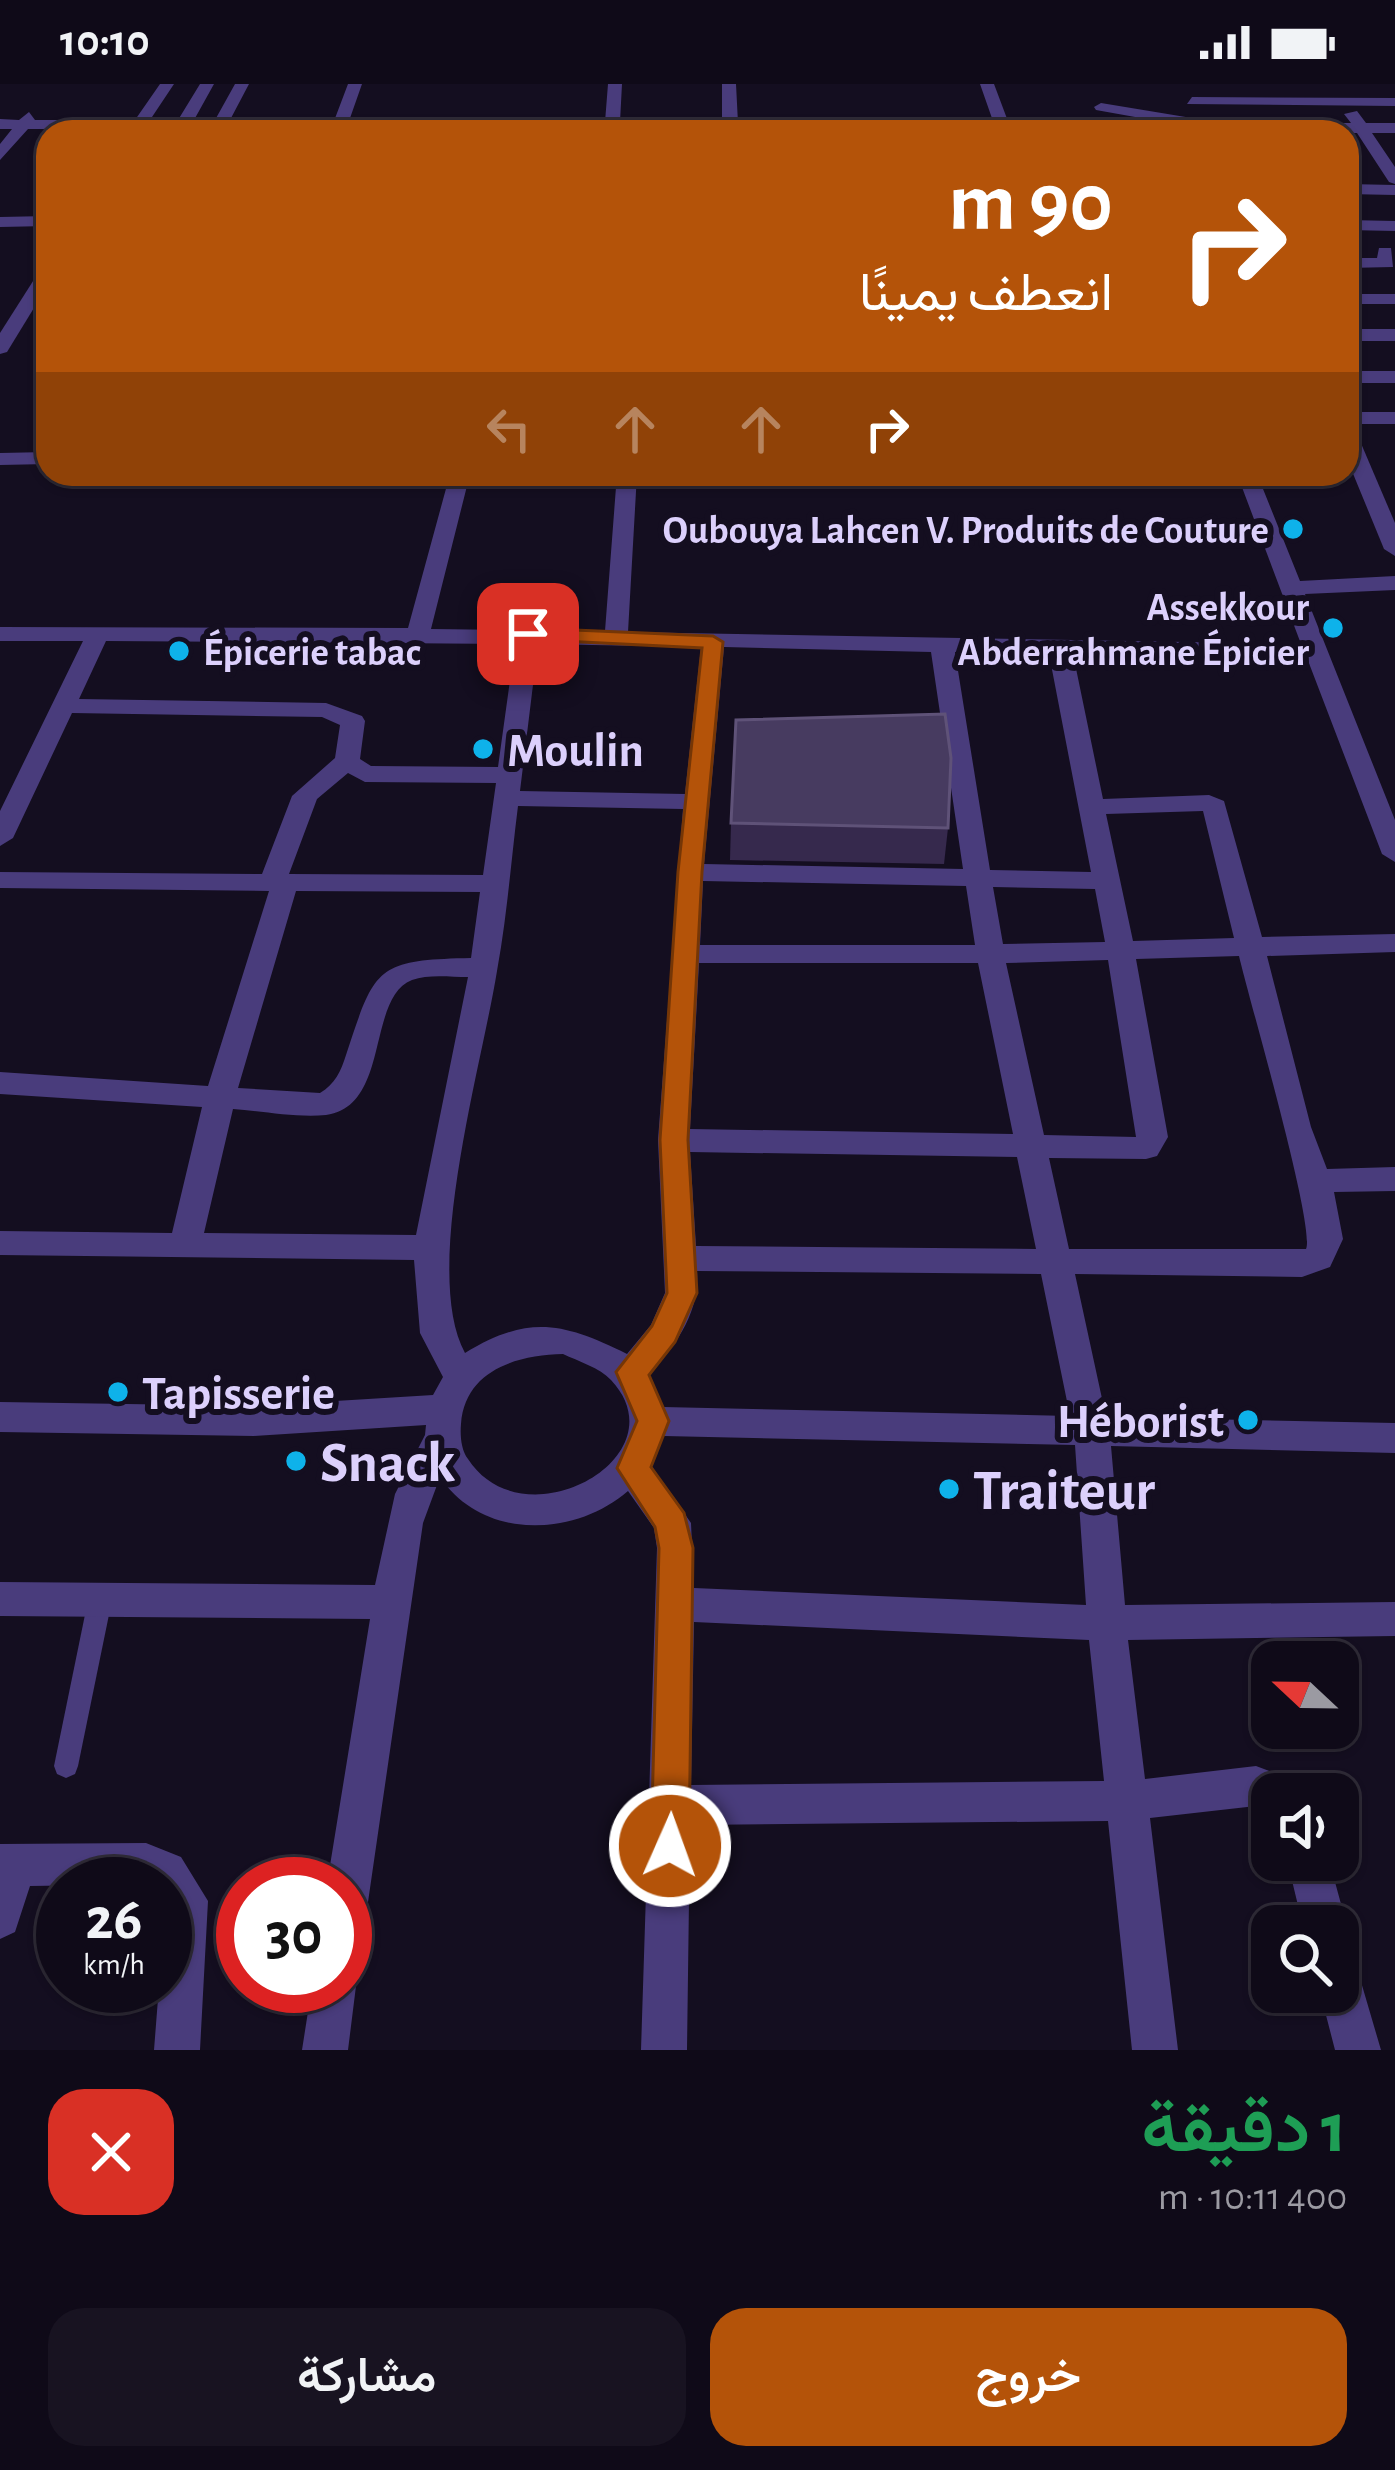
<!DOCTYPE html>
<html lang="ar">
<meta charset="utf-8">
<style>
body{margin:0;font-family:"Alegreya Sans",Vazirmatn,sans-serif;background:#181321;color:#f1f3f6;direction:rtl;height:100vh;display:flex;flex-direction:column;font-size:45px;white-space:nowrap}
*{box-sizing:border-box;margin:0}
p{font-size:39px;color:#9b9aa2}
.icon{flex:none;width:66px;height:66px;fill:none;stroke:currentColor;stroke-width:2;stroke-linecap:round;stroke-linejoin:round}
.map{position:relative;height:1966px;overflow:hidden;direction:ltr}
.details{display:flex;flex-direction:column;background:#0f0a18;flex:1}
.details>*{flex:none}
.hud{position:absolute;left:36px;top:36px;width:1323px;height:366px;border-radius:36px;box-shadow:0 3px 9px #0004,0 0 0 3px #2f2b37;direction:rtl;background:#b45309;color:#fff;overflow:hidden}
.needle{width:78px;rotate:292deg}
.fabs{position:absolute;left:1251px;top:1557px;display:grid;gap:24px}
.fabs a{display:grid;place-items:center;width:108px;height:108px;border-radius:24px;background:#0f0a18;box-shadow:0 3px 9px #0004,0 0 0 3px #2f2b37;font-size:60px}
.speed{position:absolute;left:36px;top:1773px;display:flex;gap:24px;font-size:60px;font-weight:700;text-align:center}
.speed>*{display:grid;place-content:center;width:156px;height:156px;border-radius:50%;background:#0f0a18;box-shadow:0 3px 9px #0004,0 0 0 3px #2f2b37;line-height:1}
.speed small{font-size:30px;font-weight:400}
.speed .limit{border:18px solid #d22;background:#fff;color:#111}
.pin{position:absolute;display:grid;place-items:center;width:102px;height:102px;color:#fff;margin:-51px;border-radius:24px;box-shadow:0 6px 18px #0006}
.me{position:absolute;width:132px;margin:-66px;rotate:2deg;stroke-linejoin:round;filter:drop-shadow(0 0 9px #0008)}
.turn{display:flex;align-items:center;gap:42px;height:252px;padding:0 48px;font-size:54px}
.turn .icon{width:156px;height:156px;stroke-width:2.5}
.turn b{display:block;font-size:84px;line-height:102px}
.lanes{display:flex;align-items:center;height:114px;padding:0 48px;background:#0003;justify-content:center;gap:60px;direction:ltr}
.lanes .off{opacity:.35}
.round{display:grid;place-items:center;flex:none;width:126px;height:126px;border-radius:36px;background:#181321}
.headline{display:flex;align-items:center;justify-content:space-between;height:204px;padding:0 48px}
h1{font-size:72px;font-weight:600;line-height:90px;color:#1e9e55}
.primary-button{display:flex;gap:24px;margin-top:auto;padding:24px 48px}
.primary-button a{flex:1;height:138px;border-radius:36px;background:#b45309;color:#fff;font-size:48px;font-weight:600;line-height:138px;text-align:center}
.primary-button a+a{background:#181321;color:#f1f3f6}
.status{display:flex;justify-content:space-between;align-items:center;height:84px;padding:0 60px;background:#0f0a18;direction:ltr}
.status svg{height:33px;fill:currentColor}
.map>svg:first-child{display:block}
.lines{fill:none;stroke-linecap:round;stroke-linejoin:round}
.service{fill:#493c7c;fill-rule:evenodd}
.minor{fill:#493c7c;fill-rule:evenodd}
.wall{fill:#36294d}
.building{fill:#473b60;stroke:#5f5278;stroke-width:3}
.route{fill:#b45309;stroke:#753606;stroke-width:3}
.poi-dot{fill:#0eb2ea;stroke:#140e20;stroke-width:4.5}
.labels{text-anchor:middle;stroke-width:12;stroke-linejoin:round;paint-order:stroke}
.far-poi-label{font-size:39px;font-weight:bold;fill:#dcd0fc;stroke:#140e20;text-anchor:end}
.poi-label{font-size:48px;font-weight:bold;fill:#dcd0fc;stroke:#140e20;text-anchor:start}
.near-poi-label{font-size:57px;font-weight:bold;fill:#dcd0fc;stroke:#140e20;text-anchor:start}
</style>
<div class="status"><b>10:10</b><svg viewBox="0 0 49 12"><path d="M0 12V9h3v3zM5 12V6h3v6zM10 12V3h3v9zM15 12V0h3v12zM26 1h20v11H26zM47 4h2v5h-2z"/></svg></div>
<div class="map">
<svg width="1395" height="1966" viewBox="0 0 1395 1966">
<rect width="100%" height="100%" fill="#140e20"/>
<g class="lines">
<path class="service" d="M100 1506 108 1509 112 1516 78 1682 75 1690 66 1694 57 1690 54 1682 88 1516 92 1509Z"/>
<g class="minor">
<path d="M160 0H174L150 36H178L200 0H214L194 36H215L235 0H249L230 36 334 37 348 0H362L349 37 605 38 608 0H622L620 38 722 39V0H736L738 39 994 40 980 0H994L1009 40H1109L1117 45H28L0 76V60L12 45H0V35L19 36 29 28 35 36H135Z"/>
<path d="M1192 13 1395 14V22L1187 20Z"/>
<path d="M1101 19 1222 39H1351L1344 30 1357 27 1366 39H1395V49H1372L1395 83V100L1389 98 1357 49 1219 48 1096 26 1094 23Z"/>
<path d="M1347 100 1395 101V111L1347 110Z"/>
<path d="M48 132V142L0 143V133Z"/>
<path d="M1347 136 1395 137V147L1347 146Z"/>
<path d="M1379 164H1391L1393 183 1347 184V174H1377Z"/>
<path d="M48 182V201L7 268 0 270V249L42 183Z"/>
<rect x="1347" y="210" width="48" height="10"/>
<rect x="1347" y="245" width="48" height="12"/>
<rect x="1347" y="287" width="48" height="12"/>
<rect x="1347" y="328" width="48" height="12"/>
<path d="M1347 344 1357 350 1395 439V472L1384 465 1347 375Z"/>
<path d="M48 368V380L0 381V369Z"/>
<path d="M450 390H470L431 545 605 547 617 390H637L628 548 1301 560 1237 390H1257L1300 497 1395 492V506L1305 510 1395 736V778L1382 770 1307 574 1073 570 1103 715 1209 711 1224 717 1262 853 1395 850V868L1267 872 1311 1043 1327 1085 1395 1083V1107L1334 1108 1343 1155 1330 1183 1302 1193 1075 1190 1106 1333 1395 1339V1369L1111 1362 1125 1521 1395 1518V1552L1128 1556 1145 1695 1256 1682 1293 1696 1299 1710H1272V1728L1256 1722 1150 1734 1178 1966H1132L1108 1737 690 1741 687 1966H641L657 1464 654 1444 628 1407C575 1453 483 1457 440 1393L423 1439 367 1825 360 1840 345 1847V1800H327L370 1535 0 1532V1498L375 1501 395 1410 425 1351 426 1341 254 1352 0 1348V1318L254 1322 433 1311 443 1293 420 1249 414 1176 0 1171V1147L172 1149 202 1023 0 1010V988L208 1002 269 807 0 804V788L262 790 292 712 335 674 340 641 322 633 72 629 13 754 0 762V727L83 557H0V543L408 544ZM106 557 515 560 498 683 371 682 360 675 365 637 362 632 326 619 79 615ZM538 560 701 563 685 710 520 707ZM724 563 931 568 963 785 704 780ZM955 568 1049 570 1091 788 990 786ZM348 689 365 698 496 699 483 791 289 790 317 715ZM518 722 683 725 658 1056 665 1209 651 1241 627 1270C564 1239 529 1230 465 1269 421 1188 482 981 497 887 507 833 511 777 518 722ZM1203 727 1234 854 1133 857 1106 730ZM703 797 966 802 975 861H700ZM993 803 1095 805 1105 858 1003 860ZM296 807 480 808 471 874C376 876 375 883 346 971 341 987 335 1000 320 1009L238 1004ZM1239 872C1249 915 1316 1144 1306 1165H1069L1049 1074 1146 1075 1157 1072 1168 1053 1136 875ZM1108 876 1136 1053 1044 1051 1006 879ZM699 879H978L1013 1050 690 1045ZM468 893 416 1151 204 1149 233 1025C262 1027 297 1034 326 1031 391 1022 366 914 412 896 428 890 450 893 468 893ZM690 1068 1017 1073 1036 1165 696 1162ZM697 1187 1041 1190 1070 1332 663 1323 648 1293C675 1261 700 1230 697 1187ZM563 1270C578 1277 600 1284 611 1296 683 1373 524 1461 468 1375 461 1366 460 1351 461 1340 465 1286 517 1271 563 1270ZM664 1352 1075 1361 1086 1521 694 1504 691 1439 650 1380ZM694 1538 1089 1556 1104 1697 691 1701Z"/>
<path d="M146 1759 181 1773 208 1817 200 1966H154L159 1902H165V1800L30 1802 15 1848 0 1855V1760Z"/>
<path d="M1287 1776H1329L1347 1842 1340 1857 1338 1842H1303Z"/>
<path d="M1338 1868 1354 1874 1381 1966H1335L1320 1908H1338Z"/>
<path d="M345 1884 356 1902 348 1966H302L312 1902H345Z"/>
</g>
</g>
<path class="wall" d="M731 739 948 744 944 780 730 776Z"/>
<path class="building" d="M945 630 951 674 948 744 731 739 736 636Z"/>
<path class="route" d="M528 544 713 552 723 558 702 788 688 1056 697 1209 675 1258 649 1291 669 1337 651 1383 684 1429 693 1464 689 1762 683 1775 670 1781 656 1775 651 1762 659 1464 655 1443 617 1384 637 1337 616 1288 652 1242 667 1209 660 1056 678 788 702 564 521 555 517 550Z"/>
<g class="poi-dot">
<circle cx="1293" cy="445" r="12"/>
<circle cx="1333" cy="544" r="12"/>
<circle cx="179" cy="567" r="12"/>
<circle cx="483" cy="665" r="12"/>
<circle cx="118" cy="1308" r="12"/>
<circle cx="1248" cy="1336" r="12"/>
<circle cx="296" cy="1377" r="12"/>
<circle cx="949" cy="1405" r="12"/>
</g>
<g class="labels">
<g class="far-poi-label">
<text x="1269" y="459">Oubouya Lahcen V. Produits de Couture</text>
<text x="1309" y="536">Assekkour<tspan x="1309" dy="45">Abderrahmane Épicier</tspan></text>
<text x="203" y="581" text-anchor="start">Épicerie tabac</text>
</g>
<g class="poi-label">
<text x="507" y="682">Moulin</text>
<text x="142" y="1325">Tapisserie</text>
<text x="1224" y="1353" text-anchor="end">Héborist</text>
</g>
<g class="near-poi-label">
<text x="320" y="1397">Snack</text>
<text x="973" y="1425">Traiteur</text>
</g>
</g>
</svg>
<div class="fabs">
<a><svg class="needle" viewBox="-14 -14 28 28"><path d="M0-13l5 13h-10z" fill="#e53935"/><path d="M0 13l5-13h-10z" fill="#9b9aa2"/></svg></a>
<a><svg class="icon" aria-label="sound" viewBox="0 0 24 24"><path d="M4 9h4l5-4v14l-5-4H4zM17 9q2 3 0 6"/></svg></a>
<a><svg class="icon" aria-label="search" viewBox="0 0 24 24"><circle cx="10" cy="10" r="6"/><path d="M15 15l6 6"/></svg></a>
</div>
<div class="speed"><div>26<small>km/h</small></div><div class="limit">30</div></div>
<div class="pin" style="left:528px;top:550px;background:#d93025"><svg class="icon" aria-label="arrive" viewBox="0 0 24 24"><path d="M6 21V4h12l-3 4 3 4H6"/></svg></div>
<svg class="me" style="left:670px;top:1762px" viewBox="-20 -20 40 40"><circle r="17" fill="#b45309" stroke="#fff" stroke-width="3"/><path d="M0-11L8 9 0 5-8 9z" fill="#fff"/></svg>
<div class="hud">
<div class="turn"><svg class="icon" aria-label="right" viewBox="0 0 24 24"><path d="M7 20v-9h11M14 6l5 5-5 5"/></svg><div><b>90 m</b>انعطف يمينًا</div></div>
<div class="lanes"><svg class="icon off" aria-label="left" viewBox="0 0 24 24"><path d="M17 20v-9H6M10 6l-5 5 5 5"/></svg><svg class="icon off" aria-label="ahead" viewBox="0 0 24 24"><path d="M12 20V5M6 11l6-6 6 6"/></svg><svg class="icon off" aria-label="ahead" viewBox="0 0 24 24"><path d="M12 20V5M6 11l6-6 6 6"/></svg><svg class="icon" aria-label="right" viewBox="0 0 24 24"><path d="M7 20v-9h11M14 6l5 5-5 5"/></svg></div>
</div>
</div>
<section class="details">
<div class="headline"><div><h1>1 دقيقة</h1><p>400 m · 10:11</p></div><a class="round" style="background:#d93025;color:#fff"><svg class="icon" aria-label="close" viewBox="0 0 24 24"><path d="M6 6l12 12M18 6L6 18"/></svg></a></div>
<div class="primary-button"><a>خروج</a><a>مشاركة</a></div>
</section>
